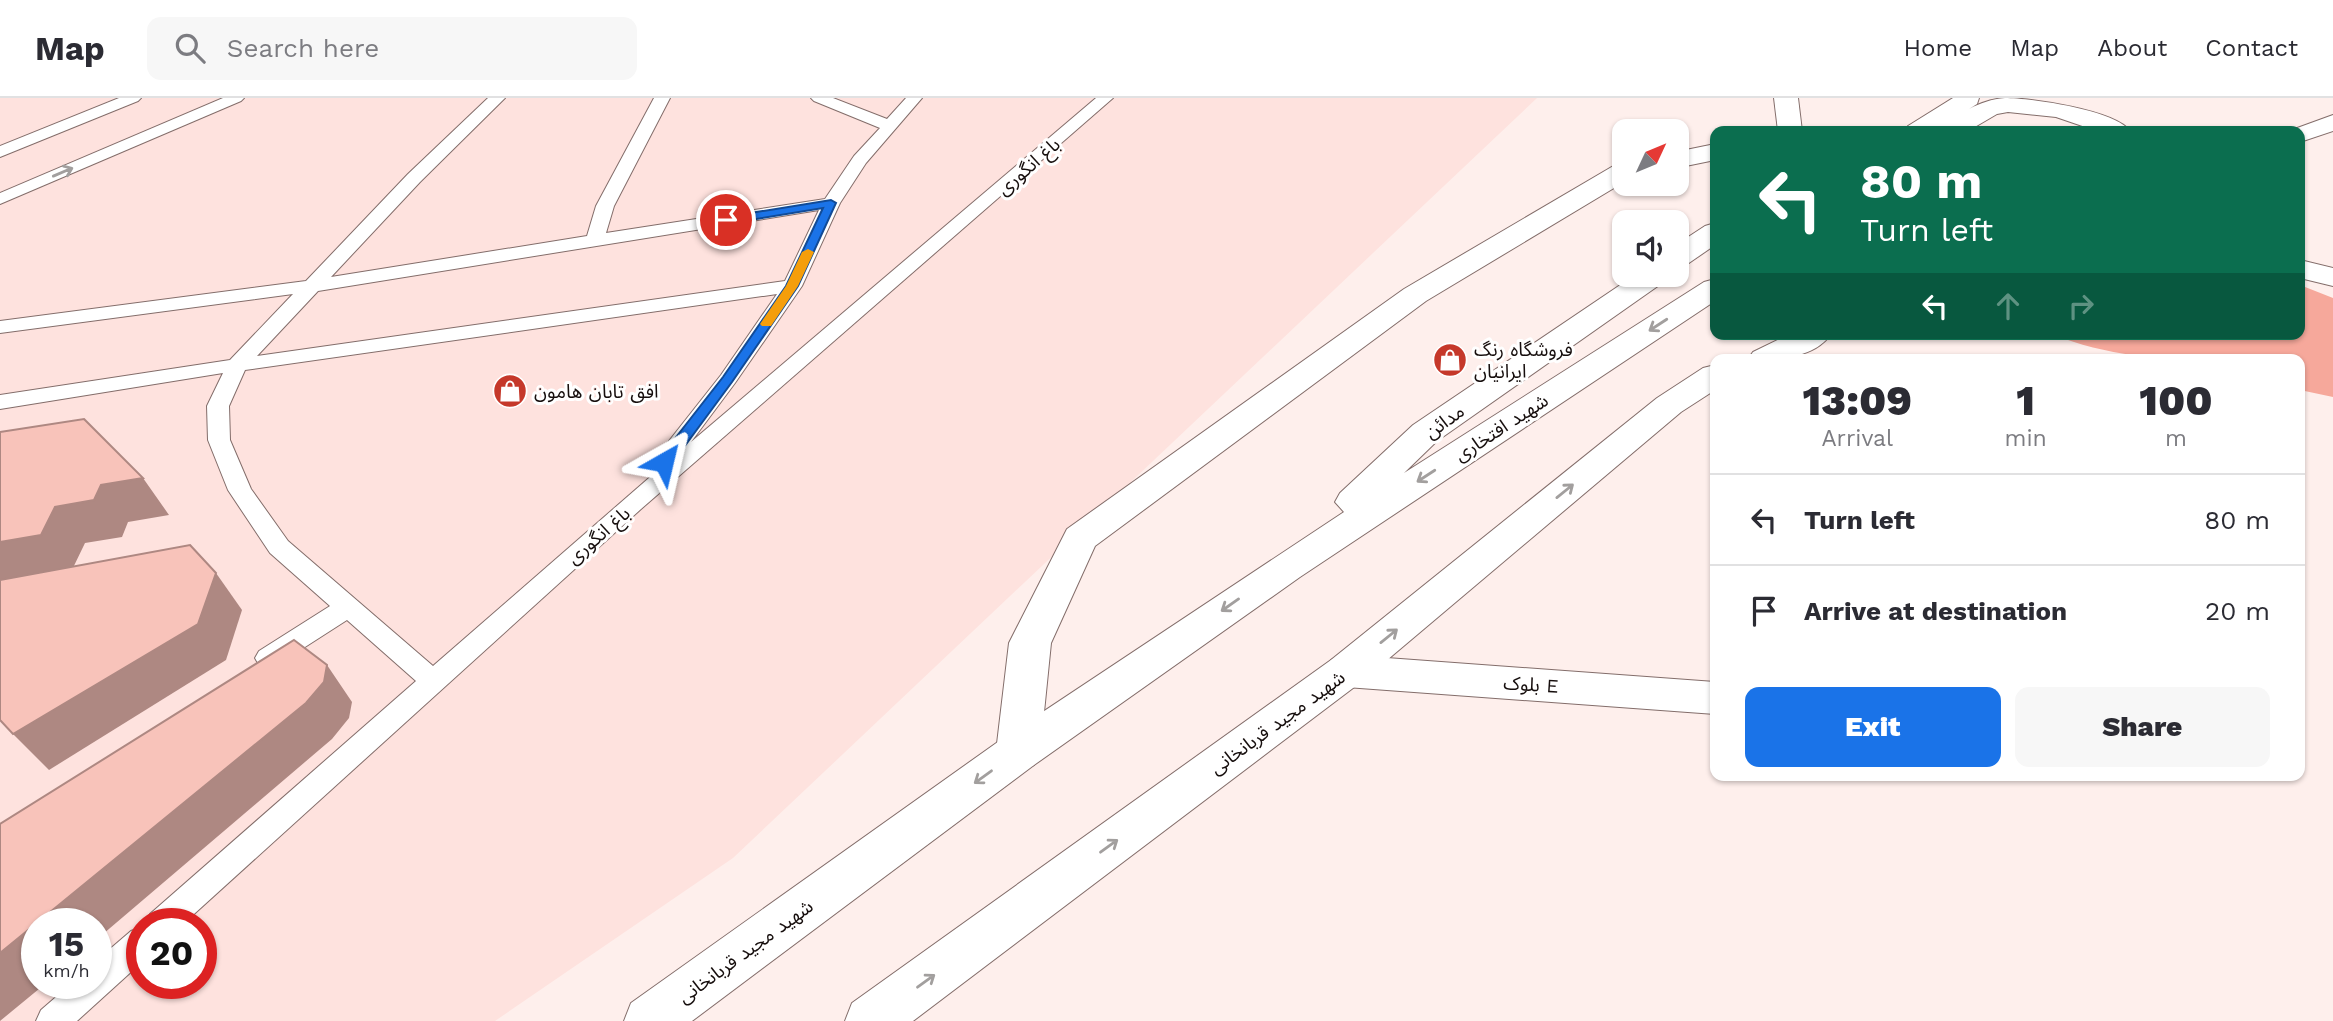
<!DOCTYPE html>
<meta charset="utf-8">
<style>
body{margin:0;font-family:"Work Sans","Noto Sans Arabic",sans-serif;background:#f7f7f7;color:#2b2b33;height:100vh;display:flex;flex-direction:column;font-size:26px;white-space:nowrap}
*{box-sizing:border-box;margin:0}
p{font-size:23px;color:#7c7c81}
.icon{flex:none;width:38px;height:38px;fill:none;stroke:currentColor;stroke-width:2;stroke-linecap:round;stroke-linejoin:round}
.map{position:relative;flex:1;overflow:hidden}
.sheet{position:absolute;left:1710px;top:256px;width:595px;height:427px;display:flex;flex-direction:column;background:#fff;border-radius:14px;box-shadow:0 2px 5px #0004}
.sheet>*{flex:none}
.hud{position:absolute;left:1710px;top:28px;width:595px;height:214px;border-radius:14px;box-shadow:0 2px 5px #0004;background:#0b6e4f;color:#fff;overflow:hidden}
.needle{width:46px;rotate:46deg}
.fabs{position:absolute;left:1612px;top:21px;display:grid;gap:14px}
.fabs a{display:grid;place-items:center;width:77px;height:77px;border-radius:14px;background:#fff;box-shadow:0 2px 5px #0004;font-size:35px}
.speed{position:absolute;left:21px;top:810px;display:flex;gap:14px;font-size:35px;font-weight:700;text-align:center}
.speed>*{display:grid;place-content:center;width:91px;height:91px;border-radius:50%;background:#fff;box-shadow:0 2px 5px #0004;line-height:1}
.speed small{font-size:18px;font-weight:400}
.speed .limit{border:10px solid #d22;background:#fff;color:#111}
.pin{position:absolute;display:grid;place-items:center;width:60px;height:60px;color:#fff;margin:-30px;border:4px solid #fff;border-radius:50%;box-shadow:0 2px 7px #0007}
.me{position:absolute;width:77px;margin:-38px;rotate:37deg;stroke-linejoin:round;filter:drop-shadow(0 0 5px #0008)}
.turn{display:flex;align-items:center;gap:24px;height:147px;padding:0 35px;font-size:32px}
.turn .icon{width:91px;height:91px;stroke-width:2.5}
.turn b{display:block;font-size:49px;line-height:60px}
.lanes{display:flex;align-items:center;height:66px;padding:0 35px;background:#0003;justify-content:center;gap:35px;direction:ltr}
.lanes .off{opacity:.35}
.eta{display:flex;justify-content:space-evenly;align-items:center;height:119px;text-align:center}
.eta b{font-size:42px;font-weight:800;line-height:49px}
.primary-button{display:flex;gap:14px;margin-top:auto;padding:14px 35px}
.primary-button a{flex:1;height:80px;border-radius:14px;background:#1a73e8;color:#fff;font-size:28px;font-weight:800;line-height:80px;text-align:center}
.primary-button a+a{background:#f7f7f7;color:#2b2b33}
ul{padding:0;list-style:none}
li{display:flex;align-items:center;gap:21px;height:91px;padding:0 35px;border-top:2px solid #e1e1e2}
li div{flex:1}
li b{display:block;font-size:26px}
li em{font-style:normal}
header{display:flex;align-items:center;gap:42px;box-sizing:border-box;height:98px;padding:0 35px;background:#fff;border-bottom:2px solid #e1e1e2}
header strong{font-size:33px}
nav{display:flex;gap:38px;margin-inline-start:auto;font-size:24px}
.search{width:490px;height:63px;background:#f7f7f7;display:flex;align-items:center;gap:18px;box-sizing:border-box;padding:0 24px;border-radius:14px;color:#7c7c81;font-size:26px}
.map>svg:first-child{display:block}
.built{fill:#fee2de;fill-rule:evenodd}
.green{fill:#f6a89b}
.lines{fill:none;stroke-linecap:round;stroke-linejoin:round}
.lane-casing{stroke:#836d6a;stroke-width:2}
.street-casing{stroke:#836d6a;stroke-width:2}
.secondary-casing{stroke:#836d6a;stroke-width:2}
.lane{fill:#fff;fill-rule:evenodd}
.street{fill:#fff;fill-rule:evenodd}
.secondary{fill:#fff;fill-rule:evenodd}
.shaded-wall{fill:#ae8882}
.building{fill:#f8c3ba;stroke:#ae8882;stroke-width:2}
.oneway{stroke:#a29f9e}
.route{fill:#1a73e8;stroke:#114b97;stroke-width:2}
.slow{fill:#f59e0b}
.labels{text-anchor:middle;stroke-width:6;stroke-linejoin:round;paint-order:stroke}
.street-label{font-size:19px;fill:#160e0d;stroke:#fff}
.poi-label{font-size:19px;fill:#160e0d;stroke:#fff;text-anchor:start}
</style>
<header>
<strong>Map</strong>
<div class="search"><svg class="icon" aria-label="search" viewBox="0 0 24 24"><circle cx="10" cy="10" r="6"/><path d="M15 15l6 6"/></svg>Search here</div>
<nav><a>Home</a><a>Map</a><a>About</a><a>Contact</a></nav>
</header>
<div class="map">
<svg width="2333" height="923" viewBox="0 0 2333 923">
<rect width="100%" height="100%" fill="#feefec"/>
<path class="built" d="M0 0H1537L733 760 495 923H0ZM37 826H96V886H37ZM142 826H201V886H142Z"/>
<path class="green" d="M2300 187 2333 200V299L2300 292V261C2214 261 2133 269 2052 236H2300Z"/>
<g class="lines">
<g class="lane-casing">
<g id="lane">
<path d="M119 0H141L138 3 0 59V48Z"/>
<path d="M223 0H244L241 3 0 106V95Z"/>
<path d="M488 0H505L420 84 331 179 587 138 596 108 654 0H670L614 108 606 135 825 101 854 58 880 30 814 3 811 0H833L887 21 906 0H922L866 65 840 105 802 188 735 285 691 344 1096 0H1113L641 411 183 826H145L150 816 416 583 347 522 277 567 268 570 259 567 255 560 259 553 330 508 270 455 228 392 208 342 207 308 223 275 0 311V297L230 262 293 196 0 235V223L306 183 408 76ZM819 112 785 183 257 258 318 193ZM777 196 721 277 654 362 651 367 657 373 433 568 288 443 251 391 230 342 229 308 245 272Z"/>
<path d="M142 829V864L77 923H36L41 912 71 886H96V863L131 833Z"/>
</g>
</g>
<g class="street-casing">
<g id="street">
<path d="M1715 46V62L1676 70V54Z"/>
<path d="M1624 65V84L1426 203 1095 448 1051 545 1040 654 1034 667 1018 672 1002 667 996 654 1009 545 1067 431 1404 191 1615 67Z"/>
<path d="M1346 557 1715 584V616L1346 589 1331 584 1325 573 1331 562Z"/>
</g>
</g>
<g class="secondary-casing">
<g id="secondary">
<path d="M1774 0H1798L1802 33H1778Z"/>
<path d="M1953 0H1979L1977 6 1969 11C1980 5 1992 1 2005 0 2030 0 2115 12 2130 33H2097L2056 19 2008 14 1997 16 1968 33H1938L1940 30 1934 33H1904L1908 28Z"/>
<path d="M2333 17V33L2300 44V33H2289Z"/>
<path d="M1715 125V147L1686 167 1676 170V147L1705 128Z"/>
<path d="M2300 162 2333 170V188L2300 180Z"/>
<path d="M1635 177H1669L1665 183 1437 343 1404 375 1704 184 1715 181V203L1300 479 1034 667 692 923H624L631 905 1002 641 1344 414 1335 404 1340 395 1413 327Z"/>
<path d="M1790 236H1831C1813 262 1776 261 1748 261L1753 254Z"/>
<path d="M1715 267V292L1681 314 1361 584 913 923H845L852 905 1331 562 1657 300 1703 270Z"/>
</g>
</g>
<use href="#lane" class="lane"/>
<use href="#street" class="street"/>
<use href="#secondary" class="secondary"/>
</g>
<g class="shaded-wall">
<path d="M143 380 169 417 128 424 122 439 85 445 71 474 0 519V444L55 409 101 387Z"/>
<path d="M216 475 242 512 226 562 49 672 13 636Z"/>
<path d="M327 567 352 604 349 620 332 641 96 842V826H37V886H45L0 923V855Z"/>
</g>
<g class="building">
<path d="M84 321 143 380 101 387 94 402 55 409 41 437 0 444V334Z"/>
<path d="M190 447 216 475 198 526 13 636 0 622V482Z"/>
<path d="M294 542 327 567 324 584 306 605 0 855V726Z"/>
</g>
<defs><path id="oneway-shaft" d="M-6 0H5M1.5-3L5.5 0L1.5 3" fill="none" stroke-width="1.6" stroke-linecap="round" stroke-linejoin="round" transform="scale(1.75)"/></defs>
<g class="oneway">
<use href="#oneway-shaft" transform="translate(63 74) rotate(-23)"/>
<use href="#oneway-shaft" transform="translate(1658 227) rotate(147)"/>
<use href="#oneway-shaft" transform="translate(1426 378) rotate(147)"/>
<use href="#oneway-shaft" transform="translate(1565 393) rotate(-39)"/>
<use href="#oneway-shaft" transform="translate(1230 507) rotate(145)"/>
<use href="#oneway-shaft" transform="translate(1389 538) rotate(-39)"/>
<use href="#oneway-shaft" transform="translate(983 679) rotate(144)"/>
<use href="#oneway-shaft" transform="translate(1109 748) rotate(-36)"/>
<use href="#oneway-shaft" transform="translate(926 883) rotate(-36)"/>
</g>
<path class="route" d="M831 102 836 105 798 188 732 284 670 368H659L657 364 659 361 723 279 786 188 823 110 726 126 720 122 726 119Z"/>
<path class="slow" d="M808 151 814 154 798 188 771 228H762L760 226 786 188 802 154Z"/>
<defs>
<g id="shop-disc" transform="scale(1.75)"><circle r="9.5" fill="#c5382a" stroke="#fff"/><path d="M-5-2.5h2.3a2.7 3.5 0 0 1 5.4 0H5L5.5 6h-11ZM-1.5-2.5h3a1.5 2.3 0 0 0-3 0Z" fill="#fff"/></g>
</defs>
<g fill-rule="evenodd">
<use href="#shop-disc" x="1450" y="262"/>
<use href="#shop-disc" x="510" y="293"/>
</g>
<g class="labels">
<g class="street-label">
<text transform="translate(1028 68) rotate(-41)" y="7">باغ انگوری</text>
<text transform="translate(1444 323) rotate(-36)" y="7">مدائن</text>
<text transform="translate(1501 329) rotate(-33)" y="7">شهید افتخاری</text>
<text transform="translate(598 437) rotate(-41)" y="7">باغ انگوری</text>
<text transform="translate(1531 586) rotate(4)" y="7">بلوک E</text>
<text transform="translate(1277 624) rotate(-36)" y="7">شهید مجید قربانخانی</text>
<text transform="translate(745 853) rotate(-36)" y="7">شهید مجید قربانخانی</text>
</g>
<g class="poi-label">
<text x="1474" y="258">فروشگاه رنگ<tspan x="1474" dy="22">ایرانیان</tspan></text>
<text x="534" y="300">افق تابان هامون</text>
</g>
</g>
</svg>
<div class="fabs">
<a><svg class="needle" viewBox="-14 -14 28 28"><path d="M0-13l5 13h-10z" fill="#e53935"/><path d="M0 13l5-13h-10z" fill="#7c7c81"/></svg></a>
<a><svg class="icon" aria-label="sound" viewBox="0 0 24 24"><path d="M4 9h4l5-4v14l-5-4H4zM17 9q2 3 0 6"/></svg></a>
</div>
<div class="speed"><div>15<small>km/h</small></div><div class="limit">20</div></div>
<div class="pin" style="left:726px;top:122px;background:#d93025"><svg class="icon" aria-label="arrive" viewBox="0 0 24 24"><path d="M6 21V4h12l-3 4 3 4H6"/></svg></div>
<svg class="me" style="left:664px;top:364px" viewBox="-20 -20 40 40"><path d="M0-17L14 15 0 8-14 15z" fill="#1a73e8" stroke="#fff" stroke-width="4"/></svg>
<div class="hud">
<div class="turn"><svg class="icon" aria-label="left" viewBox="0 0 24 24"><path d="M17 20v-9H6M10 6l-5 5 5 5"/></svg><div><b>80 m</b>Turn left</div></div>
<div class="lanes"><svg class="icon" aria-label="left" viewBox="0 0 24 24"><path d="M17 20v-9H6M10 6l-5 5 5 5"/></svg><svg class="icon off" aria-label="ahead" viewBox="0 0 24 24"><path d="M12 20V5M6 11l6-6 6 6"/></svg><svg class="icon off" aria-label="right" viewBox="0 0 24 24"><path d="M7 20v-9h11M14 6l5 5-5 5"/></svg></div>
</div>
<section class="sheet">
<div class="eta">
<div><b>13:09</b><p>Arrival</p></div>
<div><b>1</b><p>min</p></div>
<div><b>100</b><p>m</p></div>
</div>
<ul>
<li><svg class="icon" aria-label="left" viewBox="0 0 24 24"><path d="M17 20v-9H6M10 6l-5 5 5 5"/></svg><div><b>Turn left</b></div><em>80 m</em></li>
<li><svg class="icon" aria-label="arrive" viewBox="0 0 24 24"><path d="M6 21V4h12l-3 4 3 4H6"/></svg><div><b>Arrive at destination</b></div><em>20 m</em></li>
</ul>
<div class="primary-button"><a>Exit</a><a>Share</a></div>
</section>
</div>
